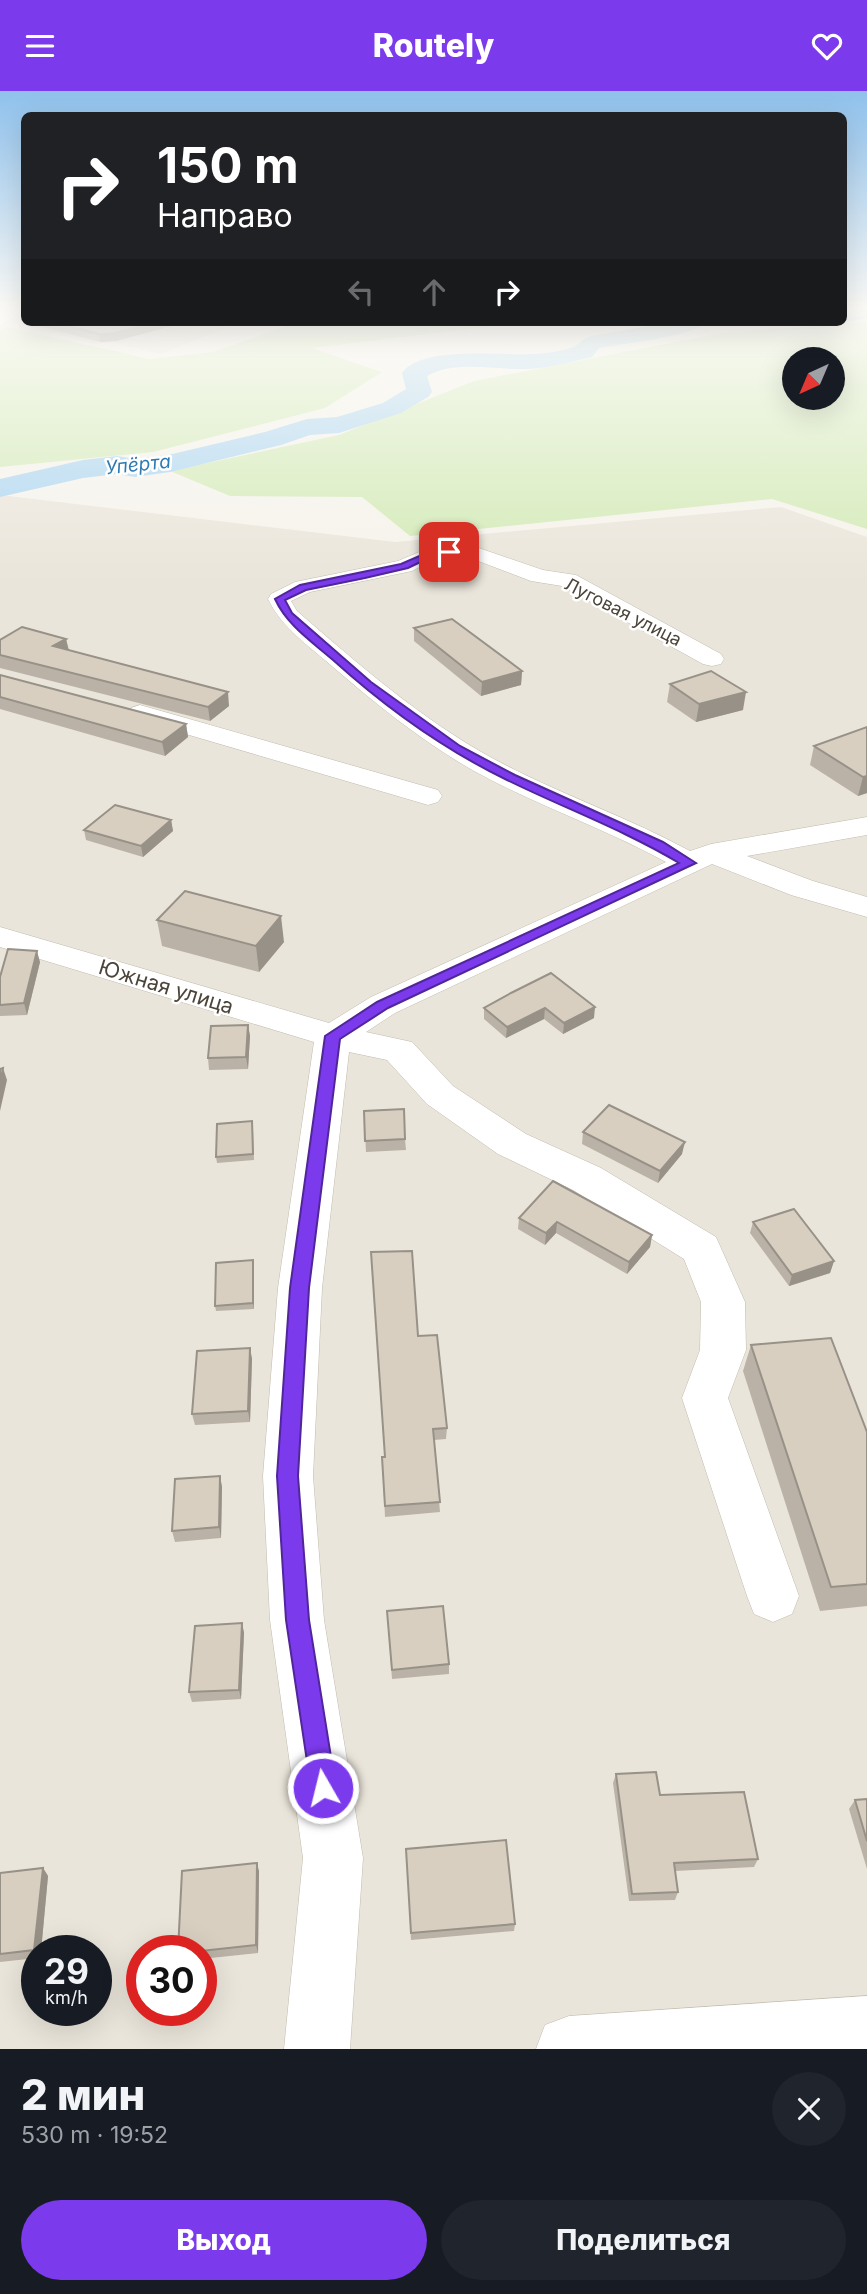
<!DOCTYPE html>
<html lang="ru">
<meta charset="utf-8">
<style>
body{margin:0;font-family:Inter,sans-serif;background:#20242c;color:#f1f3f6;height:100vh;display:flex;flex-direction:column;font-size:26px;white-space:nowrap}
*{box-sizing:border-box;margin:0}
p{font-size:23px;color:#9ea1a6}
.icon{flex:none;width:38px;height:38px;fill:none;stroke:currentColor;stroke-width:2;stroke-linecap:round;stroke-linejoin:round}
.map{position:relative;height:1958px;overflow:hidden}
.panel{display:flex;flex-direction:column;background:#171b24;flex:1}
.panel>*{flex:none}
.banner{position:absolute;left:21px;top:21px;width:826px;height:214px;border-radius:10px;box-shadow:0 7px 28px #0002;background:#202124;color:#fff;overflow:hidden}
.needle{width:46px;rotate:224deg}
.controls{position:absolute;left:782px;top:256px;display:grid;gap:14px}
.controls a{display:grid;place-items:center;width:63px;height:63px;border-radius:50%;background:#171b24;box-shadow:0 7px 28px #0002;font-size:35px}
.speed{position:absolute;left:21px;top:1844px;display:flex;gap:14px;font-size:35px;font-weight:700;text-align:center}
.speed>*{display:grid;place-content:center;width:91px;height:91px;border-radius:50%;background:#171b24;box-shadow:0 7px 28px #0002;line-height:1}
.speed small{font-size:18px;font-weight:400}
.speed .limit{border:10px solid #d22;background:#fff;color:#111}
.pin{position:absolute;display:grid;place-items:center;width:60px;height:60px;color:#fff;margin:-30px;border-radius:14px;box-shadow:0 4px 10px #0006}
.me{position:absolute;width:77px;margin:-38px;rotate:352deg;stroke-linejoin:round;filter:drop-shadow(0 0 5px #0008)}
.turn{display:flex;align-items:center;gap:24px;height:147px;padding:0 21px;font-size:32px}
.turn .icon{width:91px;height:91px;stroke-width:2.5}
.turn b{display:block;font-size:49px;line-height:60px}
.lanes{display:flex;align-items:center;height:66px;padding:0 21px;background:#0003;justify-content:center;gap:35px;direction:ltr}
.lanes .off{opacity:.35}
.round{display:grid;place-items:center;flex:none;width:74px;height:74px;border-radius:37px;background:#20242c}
.overview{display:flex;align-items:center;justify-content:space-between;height:119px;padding:0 21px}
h1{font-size:42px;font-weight:800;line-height:52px}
.primary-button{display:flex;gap:14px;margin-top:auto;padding:14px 21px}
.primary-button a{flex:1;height:80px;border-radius:42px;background:#7c3aed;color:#fff;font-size:28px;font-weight:800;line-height:80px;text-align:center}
.primary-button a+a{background:#20242c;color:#f1f3f6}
header{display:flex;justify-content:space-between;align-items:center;height:91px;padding:0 21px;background:#7c3aed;color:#fff;font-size:32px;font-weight:800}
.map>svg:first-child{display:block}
.residential{fill:#eae5da;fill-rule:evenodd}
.industrial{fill:#e6e2dd}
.green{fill:#d2eab5;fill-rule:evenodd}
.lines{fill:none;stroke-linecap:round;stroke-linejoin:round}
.river{fill:#a9d4f2;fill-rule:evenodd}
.minor-casing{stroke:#c2bbae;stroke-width:1}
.minor{fill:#fff;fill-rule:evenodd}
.wall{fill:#bab2a6}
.shaded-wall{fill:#979187}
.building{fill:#d8cfc1;stroke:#979187;stroke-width:2}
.route{fill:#7c3aed;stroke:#51269a;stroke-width:2}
.labels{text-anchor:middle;stroke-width:5;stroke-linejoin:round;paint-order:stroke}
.far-street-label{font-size:18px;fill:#4b4439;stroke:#fff}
.far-water-label{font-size:19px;font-style:italic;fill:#2e7ab2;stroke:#fff}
.street-label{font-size:21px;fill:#4b4439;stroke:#fff}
</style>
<header><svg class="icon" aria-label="menu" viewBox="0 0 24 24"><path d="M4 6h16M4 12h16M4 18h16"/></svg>Routely<svg class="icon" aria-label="heart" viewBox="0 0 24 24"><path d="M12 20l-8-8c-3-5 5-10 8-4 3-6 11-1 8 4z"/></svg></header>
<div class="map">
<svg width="867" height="1958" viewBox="0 0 867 1958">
<rect width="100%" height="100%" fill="#f6f3ec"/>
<g class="residential">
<path d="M29 231H241L161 263Z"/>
<path d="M0 404 395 451 781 416 867 446V1958H0ZM37 1860H96V1920H37ZM142 1860H201V1920H142Z"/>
</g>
<path class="industrial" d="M24 230 188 231 201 235 152 248 95 253 17 232Z"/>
<g class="green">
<path d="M299 231H501L494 235 312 257 382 281 325 317 153 361 0 376V238L7 236 150 268 213 261Z"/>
<path d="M867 231V438L772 408 410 445 362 406 230 405 170 380 339 344 474 290 722 242ZM794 268H833V306H794Z"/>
</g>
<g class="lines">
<g class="river">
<path d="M867 219V227L844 232 838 231H844V220Z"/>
<path d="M673 231H706C696 245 620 253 599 257L592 266C571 271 549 277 526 278 496 279 454 269 427 285L432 301 428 306 401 322 339 342 310 344 281 354 170 381 135 386 117 383 83 387 0 406V388L83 369 117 365 135 368 168 364 265 341 307 328 337 326 383 312 406 298 402 282C423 252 512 267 546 262 555 261 565 259 573 256 580 253 583 247 591 245Z"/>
</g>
<g class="minor-casing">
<g id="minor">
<path d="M0 219 14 222 16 225 0 235Z"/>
<path d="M467 453 543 479 576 484 721 563 724 568 721 573 712 575 703 573 562 495 531 490 465 465 435 468 412 480 310 501 291 510 297 520C358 573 421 628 492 667 556 702 626 725 690 760L711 753 867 726V744L747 765 813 790 867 806V826L791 804 712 773 395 922 366 941 412 951 453 995 526 1043 601 1077 716 1146 745 1211 746 1259 728 1307 799 1505 792 1523 773 1531 754 1523 747 1505 682 1307 700 1259 701 1211 684 1168 573 1099 498 1063 427 1013 387 969 349 961 322 1197 313 1385 324 1529 363 1767 350 1958H284L303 1767 270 1529 263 1385 278 1197 314 951 0 856V836L329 932 371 906 666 771C604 737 536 714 474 680 423 651 377 614 333 576 309 555 282 537 268 508L271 503 295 491 398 470 431 456Z"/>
<path d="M140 614 438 699 442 705 438 711 428 714 418 711 131 627 127 622 131 617Z"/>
<path d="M867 1905V1958H536L545 1934 569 1925Z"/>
</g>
</g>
<use href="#minor" class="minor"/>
</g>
<g class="wall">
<path d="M31 231H186L116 250 100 251 31 233Z"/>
<path d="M414 537 522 580 521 594 481 605 414 550Z"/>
<path d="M66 548 69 559 229 615 210 630 0 577V549Z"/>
<path d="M0 584 186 633 188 646 165 665 0 618Z"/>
<path d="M670 593 743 619 696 631 667 611Z"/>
<path d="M867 636V702L858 705 810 674 814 655Z"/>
<path d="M171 729 173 740 143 766 86 749 84 739Z"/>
<path d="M157 829 284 851 259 881 162 855Z"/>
<path d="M40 871 27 924 0 925V886Z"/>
<path d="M511 902 594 927 563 943 544 928 506 947 484 928V917Z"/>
<path d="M248 934 250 945 248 978 209 979 208 967Z"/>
<path d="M364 1020 405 1048 406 1059 366 1061Z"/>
<path d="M253 1036 254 1069 217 1072 216 1066Z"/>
<path d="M583 1041 682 1063 658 1092 582 1053Z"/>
<path d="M553 1090 652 1144 650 1156 627 1183 556 1142 545 1154 518 1138 519 1127Z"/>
<path d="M753 1131 834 1170 830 1182 789 1195 750 1142Z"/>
<path d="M254 1175V1218L216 1220 215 1215Z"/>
<path d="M418 1245 447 1337 446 1348 434 1349 440 1421 385 1426 382 1366H385Z"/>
<path d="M751 1254 867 1341V1515L820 1520 743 1280Z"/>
<path d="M250 1257 252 1268 250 1331 195 1334 192 1323Z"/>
<path d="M220 1385 222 1396 221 1447 175 1451 172 1440Z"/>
<path d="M387 1520 449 1573V1583L392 1588Z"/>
<path d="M242 1532 244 1542 241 1608 192 1611 189 1601Z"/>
<path d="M616 1683 758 1768 754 1776 675 1780 678 1801 675 1809 629 1810 613 1692Z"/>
<path d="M867 1708V1778L849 1718 855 1709Z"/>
<path d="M406 1758 515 1833 514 1840 411 1849Z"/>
<path d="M43 1777 48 1785 41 1860H37V1867L0 1871V1782Z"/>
<path d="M259 1780 258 1862 201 1868V1860Z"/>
</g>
<g class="shaded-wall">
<path d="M157 231H186L116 250 100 251 99 243Z"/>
<path d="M66 548 69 561 53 555Z"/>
<path d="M522 580 521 594 481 605 482 591Z"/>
<path d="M228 601 229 615 210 630 208 616Z"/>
<path d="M746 601 743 619 696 631 699 613Z"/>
<path d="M186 633 188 646 165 665 162 651Z"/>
<path d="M867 685V702L858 705 863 686Z"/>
<path d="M171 729 173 740 143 766 141 755Z"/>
<path d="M281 825 284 851 259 881 256 855Z"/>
<path d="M37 860 40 871 27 924 24 912Z"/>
<path d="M595 916 594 927 563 943 564 932Z"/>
<path d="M545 917 544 928 506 947 507 936Z"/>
<path d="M248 934 250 945 248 978 246 966Z"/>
<path d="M3 977 7 989 0 1020V992Z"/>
<path d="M685 1051 682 1063 658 1092 660 1080Z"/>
<path d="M557 1131 556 1142 545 1154 546 1142Z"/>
<path d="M652 1144 650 1156 627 1183 629 1171Z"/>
<path d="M253 1169 254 1175V1218L253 1212Z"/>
<path d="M834 1170 830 1182 789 1195 792 1184Z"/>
<path d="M250 1257 252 1268 250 1331 248 1320Z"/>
<path d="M220 1385 222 1396 221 1447 219 1436Z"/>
<path d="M242 1532 244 1542 241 1608 239 1599Z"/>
<path d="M257 1772 259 1780 258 1862 256 1854Z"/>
<path d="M43 1777 48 1785 41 1860H37V1862L34 1859Z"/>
</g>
<g class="building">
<path d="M52 231H157L115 242 99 243Z"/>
<path d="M452 528 522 580 482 591 414 537Z"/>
<path d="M22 536 66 548 53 555 228 601 208 616 0 564V549Z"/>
<path d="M711 580 746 601 699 613 670 593Z"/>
<path d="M0 584 186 633 162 651 0 606Z"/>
<path d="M867 636V685L863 686 814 655Z"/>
<path d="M115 714 171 729 141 755 84 739Z"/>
<path d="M185 800 281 825 256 855 157 829Z"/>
<path d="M8 858 37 860 24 912 0 914V886Z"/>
<path d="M551 882 595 916 564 932 545 917 507 936 484 917 511 902Z"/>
<path d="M248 934 246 966 208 967 211 935Z"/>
<path d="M3 977 0 992V978Z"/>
<path d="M609 1014 685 1051 660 1080 583 1041Z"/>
<path d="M404 1018 405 1048 365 1050 364 1020Z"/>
<path d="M252 1030 253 1063 216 1066 217 1033Z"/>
<path d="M553 1090 652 1144 629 1171 557 1131 546 1142 519 1127Z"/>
<path d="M794 1118 834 1170 792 1184 753 1131Z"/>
<path d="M412 1160 418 1245 437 1244 447 1337 433 1338 440 1411 385 1415 382 1366H385L371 1161Z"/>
<path d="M253 1169V1212L215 1215 216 1172Z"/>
<path d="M831 1247 867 1341V1493L831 1496 751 1254Z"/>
<path d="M250 1257 248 1320 192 1323 197 1260Z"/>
<path d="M220 1385 219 1436 172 1440 175 1388Z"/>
<path d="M443 1515 449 1573 392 1579 387 1520Z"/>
<path d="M242 1532 239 1599 189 1601 195 1535Z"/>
<path d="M656 1681 660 1704 744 1701 758 1768 674 1772 678 1801 632 1803 616 1683Z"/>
<path d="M867 1708V1750L855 1709Z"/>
<path d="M506 1749 515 1833 411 1842 406 1758Z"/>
<path d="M257 1772 256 1854 201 1860H178L182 1780Z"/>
<path d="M43 1777 34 1859 0 1863V1782Z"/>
</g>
<linearGradient id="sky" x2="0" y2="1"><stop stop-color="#8fc1ec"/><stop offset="0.44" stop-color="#fbfaf6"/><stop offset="1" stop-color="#fbfaf6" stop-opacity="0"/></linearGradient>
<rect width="867" height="493" fill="url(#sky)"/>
<path class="route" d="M453 459V463L433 465 408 477 365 487 306 499 285 509 292 522 371 591 460 655 515 684 663 751 696 772 388 917 340 948 309 1197 298 1385 309 1529 336 1697 332 1706 323 1710 314 1706 311 1697 286 1529 277 1385 290 1197 325 945 377 911 679 772C624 739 564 717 507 689 443 658 385 616 333 569 311 550 287 534 275 508L300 494 401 473 431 460Z"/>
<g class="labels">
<g class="far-street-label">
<text transform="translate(623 521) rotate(27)" y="6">Луговая улица</text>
</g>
<g class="far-water-label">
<text transform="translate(138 373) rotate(-6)" y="7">Упёрта</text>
</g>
<g class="street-label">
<text transform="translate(166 896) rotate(17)" y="7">Южная улица</text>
</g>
</g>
</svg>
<div class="controls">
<a><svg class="needle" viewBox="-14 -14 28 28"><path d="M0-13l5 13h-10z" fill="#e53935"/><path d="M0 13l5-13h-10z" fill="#9ea1a6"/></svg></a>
</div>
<div class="speed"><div>29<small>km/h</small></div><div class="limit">30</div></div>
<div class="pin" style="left:449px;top:461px;background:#d93025"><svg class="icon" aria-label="arrive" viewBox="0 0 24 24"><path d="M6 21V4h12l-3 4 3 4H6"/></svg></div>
<svg class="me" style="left:323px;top:1697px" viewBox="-20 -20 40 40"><circle r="17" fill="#7c3aed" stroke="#fff" stroke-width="3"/><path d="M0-11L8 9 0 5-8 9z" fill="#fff"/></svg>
<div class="banner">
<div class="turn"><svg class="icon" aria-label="right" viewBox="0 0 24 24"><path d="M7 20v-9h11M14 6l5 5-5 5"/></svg><div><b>150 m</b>Направо</div></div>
<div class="lanes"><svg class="icon off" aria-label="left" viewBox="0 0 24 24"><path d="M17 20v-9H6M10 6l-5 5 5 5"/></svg><svg class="icon off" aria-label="ahead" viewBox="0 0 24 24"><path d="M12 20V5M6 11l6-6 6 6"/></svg><svg class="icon" aria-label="right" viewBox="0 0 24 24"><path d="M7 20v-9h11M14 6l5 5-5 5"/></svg></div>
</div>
</div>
<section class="panel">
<div class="overview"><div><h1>2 мин</h1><p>530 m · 19:52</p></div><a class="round"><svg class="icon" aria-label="close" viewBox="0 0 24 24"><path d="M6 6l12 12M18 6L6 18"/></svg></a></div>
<div class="primary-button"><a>Выход</a><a>Поделиться</a></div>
</section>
